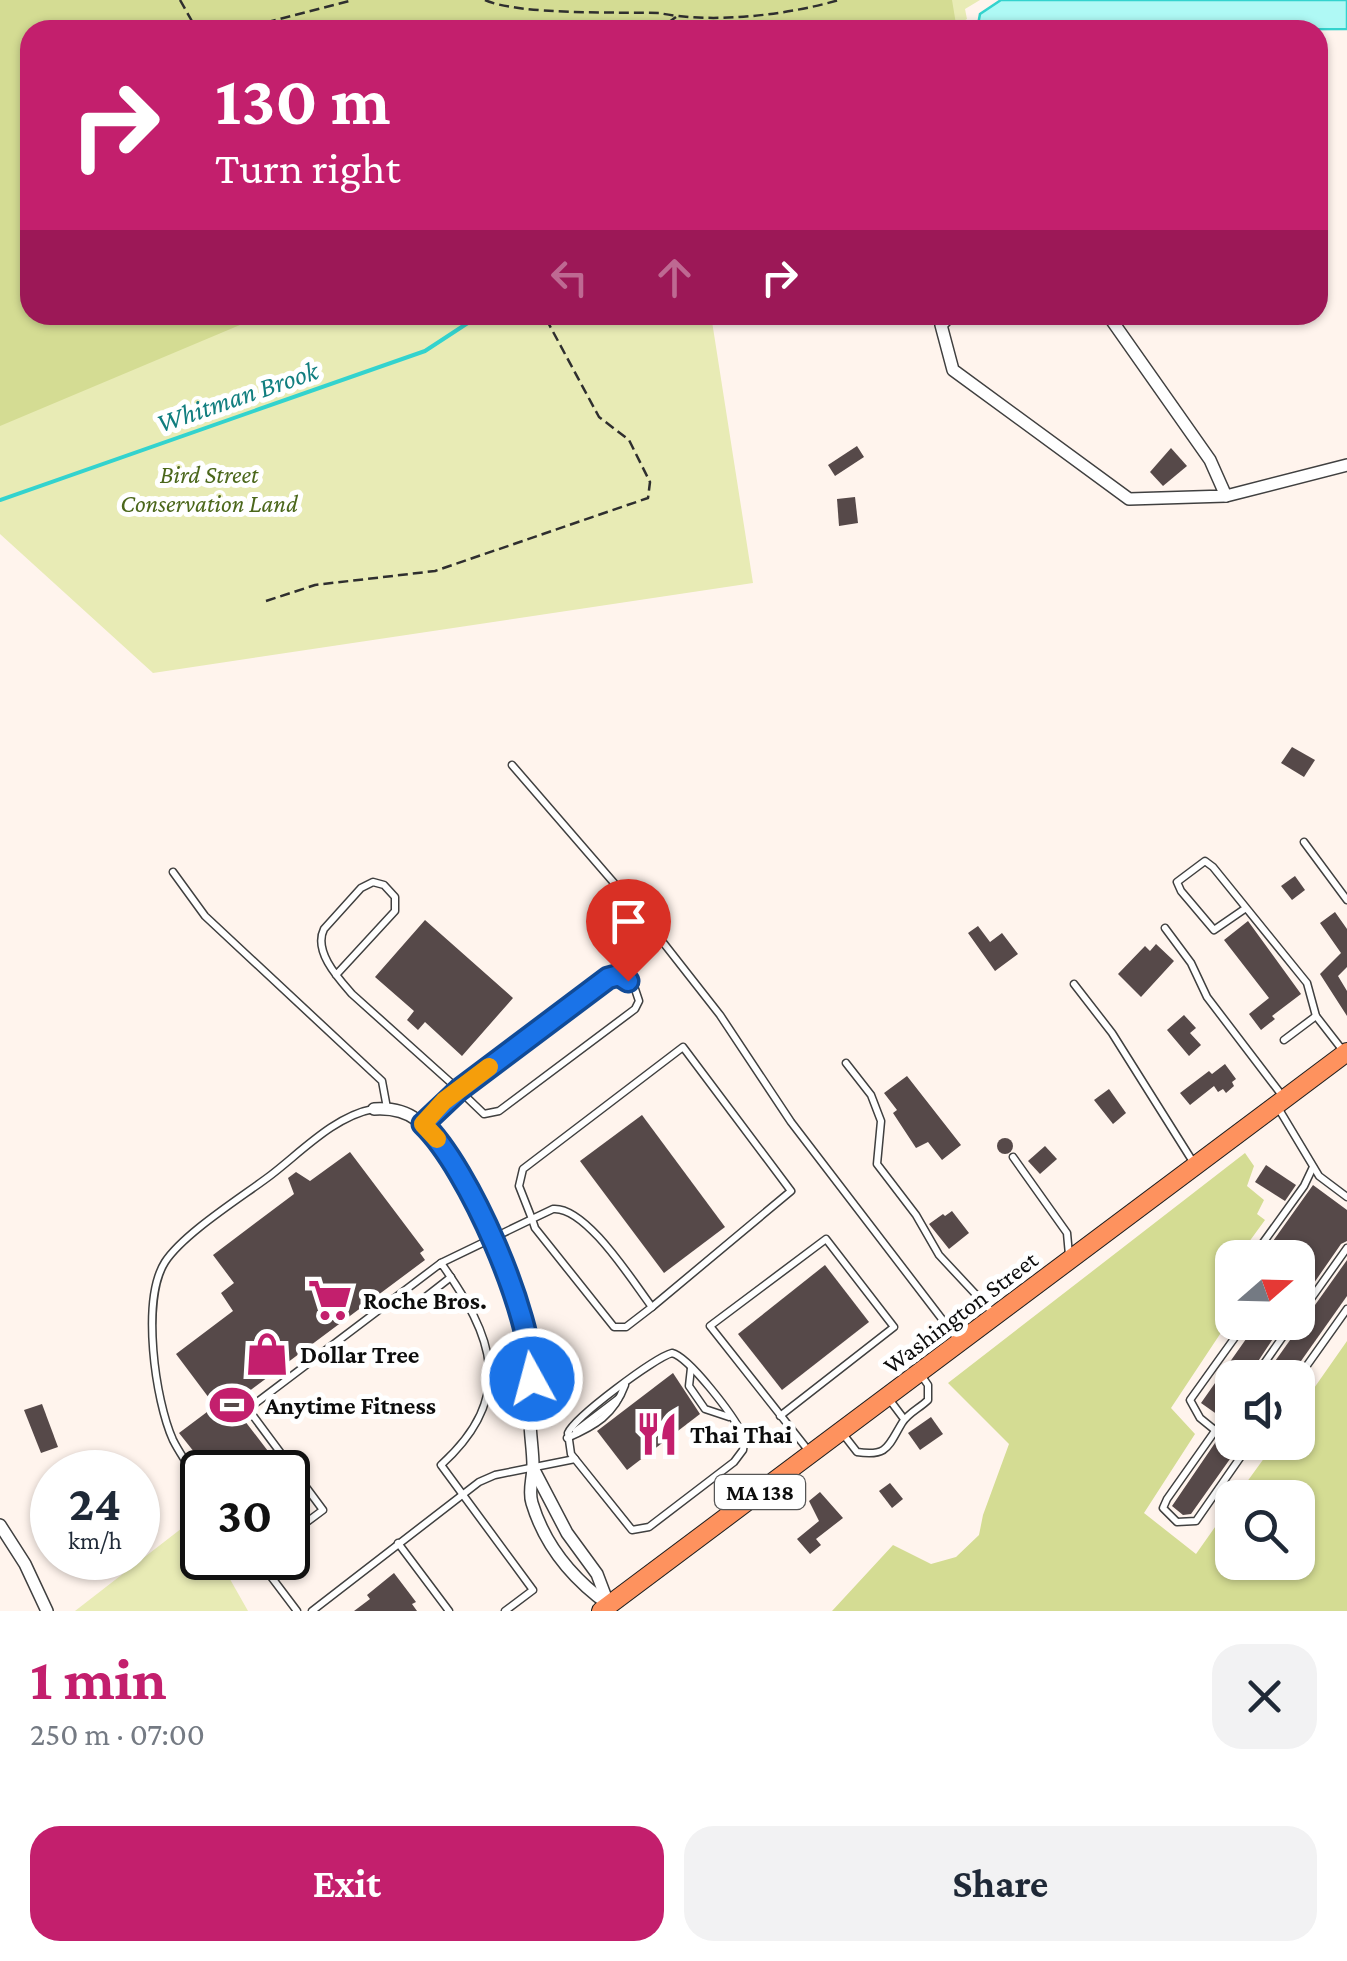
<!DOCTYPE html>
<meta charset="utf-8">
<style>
body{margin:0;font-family:"Crimson Pro",serif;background:#f2f2f3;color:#1f2937;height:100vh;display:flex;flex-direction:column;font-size:38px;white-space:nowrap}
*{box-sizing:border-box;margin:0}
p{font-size:32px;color:#747a83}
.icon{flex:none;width:55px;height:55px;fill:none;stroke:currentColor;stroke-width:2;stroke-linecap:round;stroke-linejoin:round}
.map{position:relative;height:1611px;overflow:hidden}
.panel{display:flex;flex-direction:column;background:#fff;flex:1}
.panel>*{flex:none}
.banner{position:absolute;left:20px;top:20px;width:1308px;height:305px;border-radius:30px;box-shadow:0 2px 8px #0004;background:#c31f6d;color:#fff;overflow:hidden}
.needle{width:65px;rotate:70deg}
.fabs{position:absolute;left:1215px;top:1240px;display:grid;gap:20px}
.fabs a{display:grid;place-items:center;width:100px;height:100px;border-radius:20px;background:#fff;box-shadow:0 2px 8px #0004;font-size:50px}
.speed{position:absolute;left:30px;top:1450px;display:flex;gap:20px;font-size:50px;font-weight:700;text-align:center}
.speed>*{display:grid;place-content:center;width:130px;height:130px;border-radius:50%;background:#fff;box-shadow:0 2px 8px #0004;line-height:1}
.speed small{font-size:25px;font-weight:400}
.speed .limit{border:5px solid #111;border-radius:15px;background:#fff;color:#111}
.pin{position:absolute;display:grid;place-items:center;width:85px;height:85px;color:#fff;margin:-102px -42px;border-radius:50% 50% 50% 0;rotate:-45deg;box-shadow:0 0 10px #0007}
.pin .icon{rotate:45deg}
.me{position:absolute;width:110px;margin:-55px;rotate:353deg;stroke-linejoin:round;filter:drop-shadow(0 0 8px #0008)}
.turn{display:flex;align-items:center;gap:35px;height:210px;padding:0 30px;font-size:45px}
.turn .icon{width:130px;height:130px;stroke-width:2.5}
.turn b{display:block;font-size:70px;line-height:85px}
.lanes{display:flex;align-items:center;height:95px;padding:0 30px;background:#0003;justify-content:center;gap:50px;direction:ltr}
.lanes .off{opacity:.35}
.round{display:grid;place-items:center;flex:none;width:105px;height:105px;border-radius:30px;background:#f2f2f3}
.head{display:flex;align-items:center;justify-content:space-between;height:170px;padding:0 30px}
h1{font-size:60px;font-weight:700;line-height:75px;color:#c31f6d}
.button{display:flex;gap:20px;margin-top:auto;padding:20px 30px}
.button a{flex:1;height:115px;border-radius:30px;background:#c31f6d;color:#fff;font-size:40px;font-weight:700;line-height:115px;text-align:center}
.button a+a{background:#f2f2f3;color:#1f2937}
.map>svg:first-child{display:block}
.green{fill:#e8ebb5}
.forest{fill:#d4dc93}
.water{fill:#aff9f5;stroke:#33d3ce;stroke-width:2.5}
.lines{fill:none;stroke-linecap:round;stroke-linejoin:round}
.stream{stroke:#33d3ce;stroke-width:4}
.building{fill:#564949}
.service-casing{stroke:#404040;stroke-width:9}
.minor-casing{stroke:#404040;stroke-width:14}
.primary-casing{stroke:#1e1e1e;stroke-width:20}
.path{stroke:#2f2f2f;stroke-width:2.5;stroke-dasharray:10 5;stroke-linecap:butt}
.service{stroke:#fff;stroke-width:6}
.minor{stroke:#fff;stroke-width:11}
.primary{stroke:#fe925e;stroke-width:18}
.route-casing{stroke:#114b97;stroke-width:25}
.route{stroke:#1a73e8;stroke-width:18}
.slow{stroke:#f59e0b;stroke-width:18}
.labels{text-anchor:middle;stroke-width:10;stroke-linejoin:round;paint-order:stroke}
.shield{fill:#fff;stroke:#565656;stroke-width:2.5}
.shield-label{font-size:22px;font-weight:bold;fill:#0d0d0d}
.park-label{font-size:25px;font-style:italic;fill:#4b671b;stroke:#fff}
.poi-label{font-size:25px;font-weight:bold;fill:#0d0d0d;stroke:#fff;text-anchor:start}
.street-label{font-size:25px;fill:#0d0d0d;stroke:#fff}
.water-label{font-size:28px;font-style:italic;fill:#117e7f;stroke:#fff}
</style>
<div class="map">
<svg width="1347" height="1611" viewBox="0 0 1347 1611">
<rect width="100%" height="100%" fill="#fff4ed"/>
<g class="green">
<path d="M0 0H980L965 9 967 19 956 26 957 30H30V315H711L753 583 153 673 0 534Z"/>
<path d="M195 1518 202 1531V1558H218L248 1611H75Z"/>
</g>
<g class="forest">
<path d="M0 0H952L957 30H30V315H264L0 426Z"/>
<path d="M1245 1153 1254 1166 1247 1186 1264 1200 1257 1214 1265 1220 1238 1257 1232 1258V1264L1216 1287 1232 1306V1316L1171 1408 1195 1434 1144 1513 1196 1554 1232 1503V1562H1298V1498L1236 1497 1275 1443 1298 1442V1411L1347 1341V1611H832L893 1545 931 1564 956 1557 979 1535 983 1515 1009 1444 948 1383Z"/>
</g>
<path class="water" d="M1001 0H1347V29L977 30 980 14Z"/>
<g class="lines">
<path class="stream" d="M0 500 425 351 480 315"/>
</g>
<g class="building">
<path d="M857 446 864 457 835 476 828 465Z"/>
<path d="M1171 448 1187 466 1163 486 1150 472Z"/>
<path d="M855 497 858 523 839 526 837 499Z"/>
<path d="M1292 747 1315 760 1304 777 1281 763Z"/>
<path d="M1295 876 1305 890 1292 900 1281 886Z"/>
<path d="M1335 912 1347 929V967L1338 976 1347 991V1016L1320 974 1341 953 1320 923Z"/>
<path d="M425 920 513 998 462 1056 425 1022 418 1030 407 1020 414 1011 375 977Z"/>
<path d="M1248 921 1301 994 1272 1016 1275 1019 1261 1030 1249 1014 1269 998 1224 940Z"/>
<path d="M978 926 990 942 1002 933 1018 954 995 971 968 933Z"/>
<path d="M1156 944 1174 961 1141 997 1118 974 1145 946 1150 951Z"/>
<path d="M1184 1015 1196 1028 1190 1033 1201 1045 1189 1056 1167 1030Z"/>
<path d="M1225 1064 1236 1079 1232 1082 1234 1086 1226 1093 1223 1089 1218 1092 1214 1086 1190 1105 1180 1093 1209 1071 1212 1074Z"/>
<path d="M907 1076 961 1145 942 1160 928 1142 916 1148 893 1113 897 1110 884 1093Z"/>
<path d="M1109 1089 1126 1113 1113 1124 1094 1100Z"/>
<path d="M642 1115 725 1227 664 1273 580 1161Z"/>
<circle cx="1005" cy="1146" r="8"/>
<path d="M1045 1146 1057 1159 1040 1174 1028 1161Z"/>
<path d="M350 1152 424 1250 420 1253 425 1260 240 1398 238 1412 284 1472H210L179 1433 215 1406 176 1354 233 1311 221 1293 234 1283 213 1255 294 1194 288 1178 296 1172 310 1181Z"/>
<path d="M1266 1165 1296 1185 1285 1201 1255 1182Z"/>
<path d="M1313 1185 1347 1210V1241L1341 1244 1298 1306V1258H1261Z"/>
<path d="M952 1211 969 1233 949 1249 929 1224 943 1214 945 1216Z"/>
<path d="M1347 1260V1296L1289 1378H1263Z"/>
<path d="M825 1265 869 1322 782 1390 738 1334Z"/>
<path d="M1258 1322H1284L1247 1378H1232V1400L1218 1415 1201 1403Z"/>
<path d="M673 1373 700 1414 627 1470 597 1431Z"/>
<path d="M42 1404 58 1447 41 1453 24 1410Z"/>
<path d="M931 1417 943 1434 920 1450 908 1433Z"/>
<path d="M1232 1418V1442H1242L1191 1514 1183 1515 1172 1506Z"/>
<path d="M288 1477 308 1505 288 1521Z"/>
<path d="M890 1483 903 1499 892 1508 879 1491Z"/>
<path d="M820 1492 843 1518 816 1539 821 1545 810 1554 797 1539 819 1521 809 1501Z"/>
<path d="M394 1573 416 1602 412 1604 417 1611H354L370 1599 367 1595Z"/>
</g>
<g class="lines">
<g class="service-casing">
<g id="service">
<path d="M512 765 640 913 720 1015 791 1122 958 1340"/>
<path d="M1304 842 1347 900"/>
<path d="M173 872 205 916 382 1081 387 1108"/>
<path d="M1246 908 1214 930 1181 891 1177 882 1205 861 1213 867 1307 983 1316 1016 1344 1052"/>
<path d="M1165 928 1191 963 1207 997 1284 1098"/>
<path d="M336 975 395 911V897L384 885 373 882 361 888 324 929C313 951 338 978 352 994L459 1090 611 977H624L635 989 639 1001 635 1009 499 1111 484 1114 459 1090 423 1124"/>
<path d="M1074 984 1112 1033 1195 1165"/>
<path d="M1284 1040 1316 1016"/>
<path d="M846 1063 871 1095 881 1121 877 1164 916 1215 939 1255 995 1315"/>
<path d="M1277 1106 1319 1176 1347 1197"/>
<path d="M1013 1157 1067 1233 1069 1255"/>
<path d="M553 1209C586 1206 633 1282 652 1307L626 1327H614L535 1228 532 1219Z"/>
<path d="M1252 1258 1304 1186 1313 1167"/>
<path d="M441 1263 532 1219 519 1186 523 1169 683 1047 791 1191 652 1307"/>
<path d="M419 1302 451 1277"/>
<path d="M1298 1317 1347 1248"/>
<path d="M672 1353C689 1357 734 1416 742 1434 745 1441 744 1443 743 1450L734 1462 649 1527 632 1530 571 1454 568 1433C575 1417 654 1358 672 1353Z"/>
<path d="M691 1368 689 1386 705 1409 729 1417"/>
<path d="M1254 1378 1293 1322"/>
<path d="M1298 1378 1347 1309"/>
<path d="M889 1399 904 1419"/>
<path d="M1232 1407 1167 1499 1163 1508 1177 1522 1196 1521 1251 1442"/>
<path d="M780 1416 894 1327 826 1239 710 1326 808 1450"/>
<path d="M576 1431 618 1399"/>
<path d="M1216 1431 1200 1418 1190 1400 1246 1322"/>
<path d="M843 1434 857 1452C888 1457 888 1446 902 1423 908 1413 920 1408 928 1400V1385L921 1375"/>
<path d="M567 1438C595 1426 614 1415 625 1385"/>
<path d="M202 1485C192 1471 181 1456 173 1440 155 1400 141 1300 165 1262 184 1233 242 1197 271 1175 301 1152 335 1116 373 1109"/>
<path d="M288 1536 323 1510 248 1409 441 1263C493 1336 517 1396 441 1465L533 1590 505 1611"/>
<path d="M398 1543 449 1611"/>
<path d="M257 1558 297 1611"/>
<path d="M312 1611 479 1482 495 1475 575 1459"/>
</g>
</g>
<g class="minor-casing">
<g id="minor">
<path d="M951 315 941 325 953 370 1129 499 1226 496 1210 460 1108 315"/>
<path d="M1226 496 1347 465"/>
<path d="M374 1109C390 1108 404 1110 417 1120 465 1155 528 1307 532 1366 533 1384 530 1402 530 1420 530 1435 533 1450 533 1466 533 1478 528 1491 532 1503 545 1546 574 1580 609 1605"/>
<path d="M533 1468 567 1533 597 1574 608 1603"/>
<path d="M0 1525 25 1564 47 1611"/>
</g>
</g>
<g class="primary-casing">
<path id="primary" d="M601 1611 1347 1052"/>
</g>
<g class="path">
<path d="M180 0 197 30"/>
<path d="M485 0C517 15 620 12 659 13 713 24 787 15 839 0"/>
<path d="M237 30 353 0"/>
<path d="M658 30 676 17"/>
<path d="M266 601 315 585 435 571 648 498 650 482 629 440 599 417 544 315"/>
</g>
<use href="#service" class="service"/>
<use href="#minor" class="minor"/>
<use href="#primary" class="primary"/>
</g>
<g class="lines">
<g class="route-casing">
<path id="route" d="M532 1379C533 1316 469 1168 423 1124L459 1090 608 978 619 975 628 981"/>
</g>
<use href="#route" class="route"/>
<path class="slow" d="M437 1139 423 1124 444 1101 489 1067"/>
</g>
<defs>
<g id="supermarket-bare" transform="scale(3.45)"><path d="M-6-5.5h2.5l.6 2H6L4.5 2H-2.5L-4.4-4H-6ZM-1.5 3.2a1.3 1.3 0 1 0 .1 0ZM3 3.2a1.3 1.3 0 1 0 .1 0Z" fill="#c31f6d" stroke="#fff" stroke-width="2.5" paint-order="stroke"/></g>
<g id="shop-bare" transform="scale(3.45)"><path d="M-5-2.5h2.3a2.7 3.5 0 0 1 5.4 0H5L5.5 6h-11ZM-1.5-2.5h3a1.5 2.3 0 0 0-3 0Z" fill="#c31f6d" stroke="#fff" stroke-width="2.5" paint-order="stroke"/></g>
<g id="stadium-bare" transform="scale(3.45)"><path d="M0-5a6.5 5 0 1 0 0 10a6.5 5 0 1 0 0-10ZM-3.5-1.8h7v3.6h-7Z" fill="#c31f6d" stroke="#fff" stroke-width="2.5" paint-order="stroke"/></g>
<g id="restaurant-bare" transform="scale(3.45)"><path d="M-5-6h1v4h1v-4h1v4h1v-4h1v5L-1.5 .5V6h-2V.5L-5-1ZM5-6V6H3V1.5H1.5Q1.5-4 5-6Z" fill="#c31f6d" stroke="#fff" stroke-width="2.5" paint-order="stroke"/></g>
</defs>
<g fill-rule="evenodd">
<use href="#supermarket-bare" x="330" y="1300"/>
<use href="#shop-bare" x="267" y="1354"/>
<use href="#stadium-bare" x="232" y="1405"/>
<use href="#restaurant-bare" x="657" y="1434"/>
</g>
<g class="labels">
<rect class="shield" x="715" y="1475" width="90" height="34" rx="8"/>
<g class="shield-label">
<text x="760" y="1500">MA 138</text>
</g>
<g class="park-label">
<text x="209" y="483">Bird Street<tspan x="209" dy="29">Conservation Land</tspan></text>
</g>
<g class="poi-label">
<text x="363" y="1309">Roche Bros.</text>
<text x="300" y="1363">Dollar Tree</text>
<text x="265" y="1414">Anytime Fitness</text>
<text x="690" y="1443">Thai Thai</text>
</g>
<g class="street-label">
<text transform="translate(960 1312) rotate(-37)" y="9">Washington Street</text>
</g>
<g class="water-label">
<text transform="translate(237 396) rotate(-19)" y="10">Whitman Brook</text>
</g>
</g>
</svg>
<div class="fabs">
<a><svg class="needle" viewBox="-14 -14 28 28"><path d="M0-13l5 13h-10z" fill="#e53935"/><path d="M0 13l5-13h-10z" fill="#747a83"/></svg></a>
<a><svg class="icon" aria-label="sound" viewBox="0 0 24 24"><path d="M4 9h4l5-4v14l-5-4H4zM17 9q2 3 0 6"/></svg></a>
<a><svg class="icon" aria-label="search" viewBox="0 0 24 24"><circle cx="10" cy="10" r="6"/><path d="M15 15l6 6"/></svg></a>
</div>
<div class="speed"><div>24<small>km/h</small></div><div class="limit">30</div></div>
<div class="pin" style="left:628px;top:981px;background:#d93025"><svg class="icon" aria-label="arrive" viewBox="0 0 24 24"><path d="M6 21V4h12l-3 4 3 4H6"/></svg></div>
<svg class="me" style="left:532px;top:1379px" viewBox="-20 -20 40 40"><circle r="17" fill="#1a73e8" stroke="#fff" stroke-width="3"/><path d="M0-11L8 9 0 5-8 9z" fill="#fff"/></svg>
<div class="banner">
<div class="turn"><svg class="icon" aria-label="right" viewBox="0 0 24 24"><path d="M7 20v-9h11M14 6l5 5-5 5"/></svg><div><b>130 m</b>Turn right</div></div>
<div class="lanes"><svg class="icon off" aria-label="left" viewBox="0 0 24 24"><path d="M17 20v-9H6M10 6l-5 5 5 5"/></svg><svg class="icon off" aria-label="ahead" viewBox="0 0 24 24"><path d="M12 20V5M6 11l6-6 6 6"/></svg><svg class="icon" aria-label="right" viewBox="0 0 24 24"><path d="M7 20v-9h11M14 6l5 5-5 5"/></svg></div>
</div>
</div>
<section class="panel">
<div class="head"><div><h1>1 min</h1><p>250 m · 07:00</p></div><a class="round"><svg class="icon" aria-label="close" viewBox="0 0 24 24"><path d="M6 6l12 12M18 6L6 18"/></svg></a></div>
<div class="button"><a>Exit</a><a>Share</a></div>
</section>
